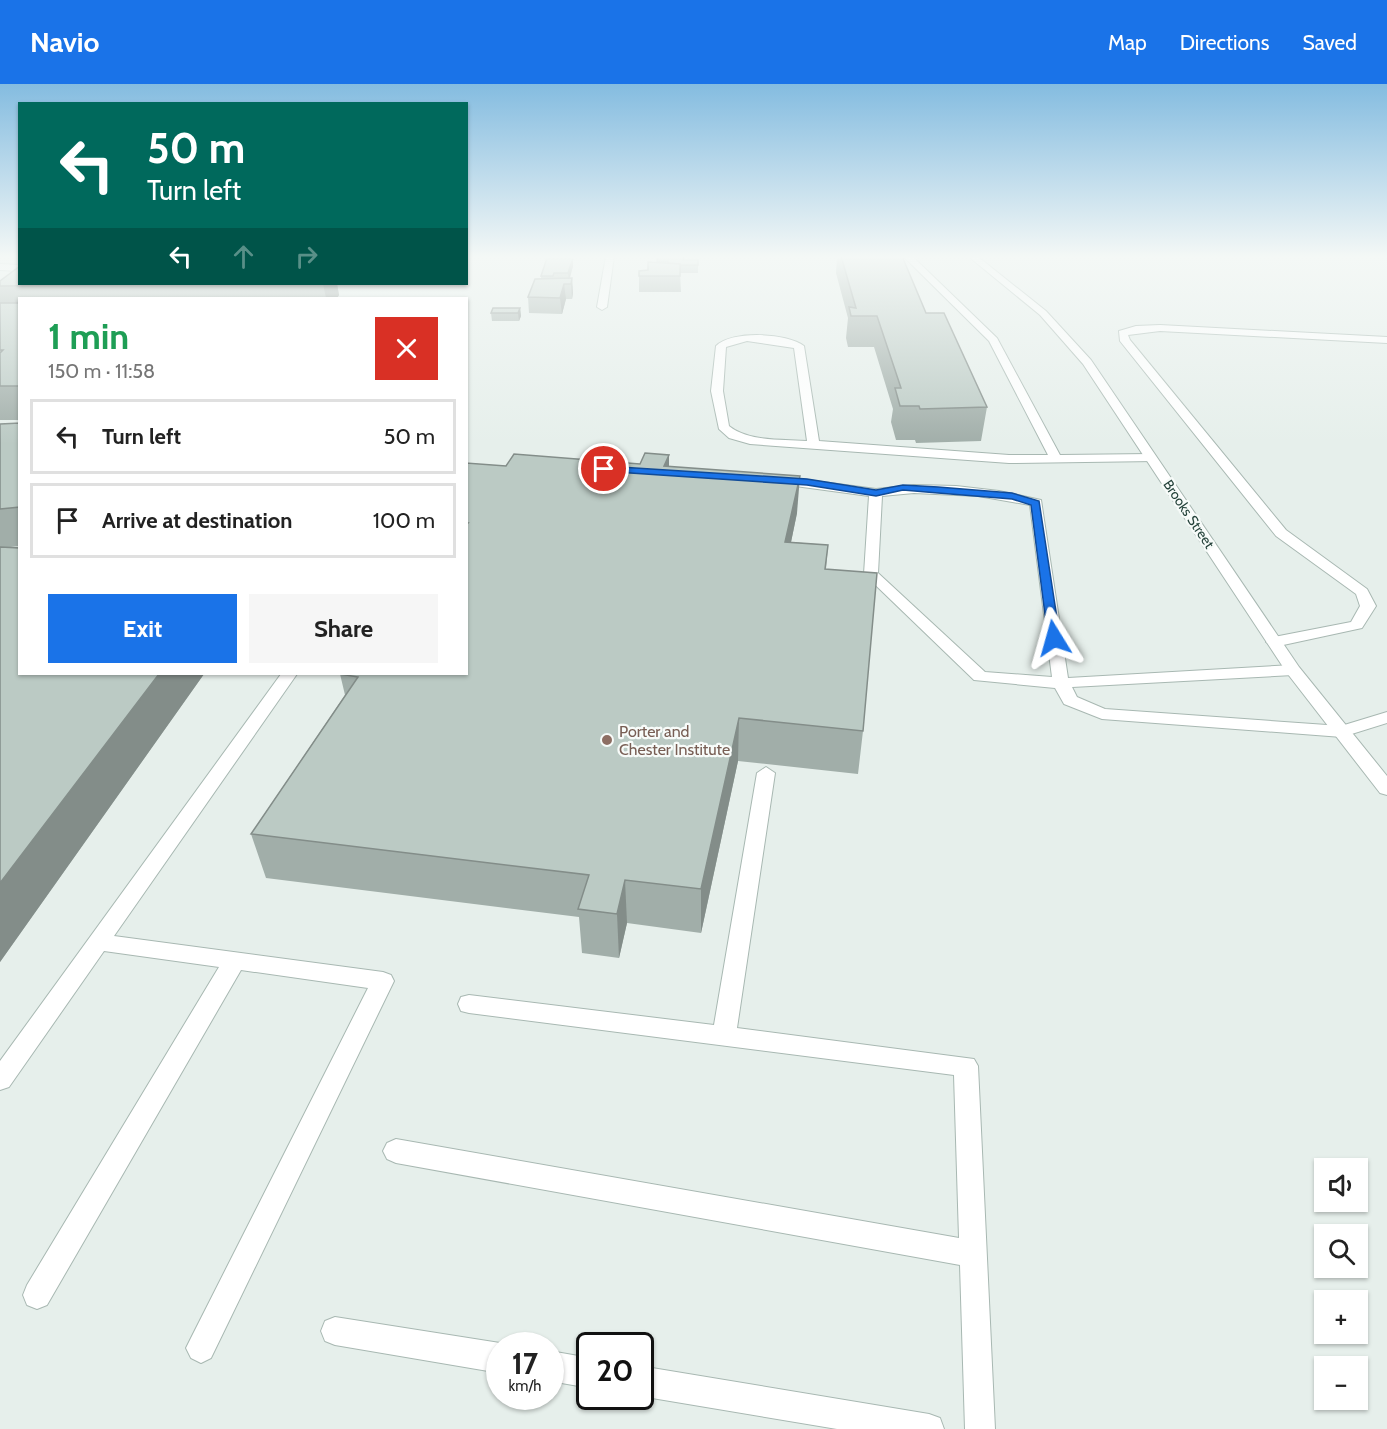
<!DOCTYPE html>
<meta charset="utf-8">
<style>
body{margin:0;font-family:Cabin,sans-serif;background:#f6f6f6;color:#222;height:100vh;display:flex;flex-direction:column;font-size:22px;white-space:nowrap}
*{box-sizing:border-box;margin:0}
p{font-size:20px;color:#767676}
.icon{flex:none;width:33px;height:33px;fill:none;stroke:currentColor;stroke-width:2;stroke-linecap:round;stroke-linejoin:round}
.map{position:relative;flex:1;overflow:hidden}
.side{position:absolute;left:18px;top:213px;width:450px;height:378px;display:flex;flex-direction:column;background:#fff;border-radius:0px;box-shadow:0 2px 4px #0004}
.side>*{flex:none}
.top-card{position:absolute;left:18px;top:18px;width:450px;height:183px;border-radius:0px;box-shadow:0 2px 4px #0004;background:#00695c;color:#fff;overflow:hidden}
.fabs{position:absolute;left:1314px;top:1074px;display:grid;gap:12px}
.fabs a{display:grid;place-items:center;width:54px;height:54px;border-radius:0px;background:#fff;box-shadow:0 2px 4px #0004;font-size:30px}
.speed{position:absolute;left:486px;top:1248px;display:flex;gap:12px;font-size:30px;font-weight:700;text-align:center}
.speed>*{display:grid;place-content:center;width:78px;height:78px;border-radius:50%;background:#fff;box-shadow:0 2px 4px #0004;line-height:1}
.speed small{font-size:15px;font-weight:400}
.speed .limit{border:3px solid #111;border-radius:9px;background:#fff;color:#111}
.pin{position:absolute;display:grid;place-items:center;width:51px;height:51px;color:#fff;margin:-26px;border:3px solid #fff;border-radius:50%;box-shadow:0 2px 6px #0007}
.me{position:absolute;width:66px;margin:-33px;rotate:352deg;stroke-linejoin:round;filter:drop-shadow(0 0 4px #0008)}
.turn{display:flex;align-items:center;gap:21px;height:126px;padding:0 30px;font-size:27px}
.turn .icon{width:78px;height:78px;stroke-width:2.5}
.turn b{display:block;font-size:42px;line-height:51px}
.lanes{display:flex;align-items:center;height:57px;padding:0 30px;background:#0003;justify-content:center;gap:30px;direction:ltr}
.lanes .off{opacity:.35}
.round{display:grid;place-items:center;flex:none;width:63px;height:63px;border-radius:0px;background:#f6f6f6}
.summary{display:flex;align-items:center;justify-content:space-between;height:102px;padding:0 30px}
h1{font-size:36px;font-weight:800;line-height:45px;color:#1e9e55}
.cta{display:flex;gap:12px;margin-top:auto;padding:12px 30px}
.cta a{flex:1;height:69px;border-radius:0px;background:#1a73e8;color:#fff;font-size:24px;font-weight:800;line-height:69px;text-align:center}
.cta a+a{background:#f6f6f6;color:#222}
ul{padding:0;list-style:none}
li{display:flex;align-items:center;gap:18px;height:75px;margin:0 12px 9px;padding:0 18px;border:3px solid #e0e0e0;border-radius:0px}
li div{flex:1}
li b{display:block;font-size:22px}
li em{font-style:normal}
header{display:flex;align-items:center;gap:36px;box-sizing:border-box;height:84px;padding:0 30px;background:#1a73e8;color:#fff}
header strong{font-size:28px}
nav{display:flex;gap:33px;margin-inline-start:auto;font-size:21px}
.map>svg:first-child{display:block}
.lines{fill:none;stroke-linecap:round;stroke-linejoin:round}
.service-casing{stroke:#a8b8b2;stroke-width:2}
.minor-casing{stroke:#a8b8b2;stroke-width:2}
.service{fill:#fff;fill-rule:evenodd}
.minor{fill:#fff;fill-rule:evenodd}
.wall{fill:#a1aea9}
.shaded-wall{fill:#838d89}
.building{fill:#bbcac4;stroke:#838d89;stroke-width:1.5}
.route{fill:#1a73e8;stroke:#114b97;stroke-width:1.5}
.education-dot{fill:#8d6e63;stroke:#f7fbf9;stroke-width:2}
.labels{text-anchor:middle;stroke-width:4.5;stroke-linejoin:round;paint-order:stroke}
.far-street-label{font-size:14px;fill:#24423a;stroke:#f7fbf9}
.education-label{font-size:16px;fill:#785e54;stroke:#f7fbf9;text-anchor:start}
</style>
<header>
<strong>Navio</strong>
<nav><a>Map</a><a>Directions</a><a>Saved</a></nav>
</header>
<div class="map">
<svg width="1387" height="1345" viewBox="0 0 1387 1345">
<rect width="100%" height="100%" fill="#e6efeb"/>
<g class="lines">
<g class="service-casing">
<g id="service">
<path d="M903 172H912L997 254 1060 371 1151 370 1155 371V377L1009 379 750 360 729 354 719 345 711 307 716 262C732 246 787 249 804 262L819 357 1009 371H1048L989 257ZM747 257 794 264 807 357C782 355 749 358 729 342L723 307 726 263Z"/>
<path d="M0 180 20 181V187L0 186Z"/>
<path d="M1160 241 1387 253V259L1160 247 1128 251 1130 256 1286 446 1367 505 1376 522 1362 544 1274 563 1266 558 1274 553 1351 538 1360 522 1356 510 1276 452 1120 257 1119 247 1136 242Z"/>
<path d="M777 392 876 405 914 401 956 402 999 407 1041 416 1068 594 1293 581 1301 586 1293 591 1072 603 1077 613 1105 625 1341 642 1387 628V639L1342 653 1102 635 1064 620 1055 604 974 596 864 490 869 412 773 399 771 396ZM914 409 978 412 1030 421 1052 593 985 588 878 489 882 412Z"/>
<path d="M281 590H297L114 852 383 888 391 891 394 897 211 1274 201 1279 191 1274 186 1264 191 1254 368 904 241 886 47 1221 37 1225 27 1221 23 1211 27 1201 219 883 104 867 9 1003 0 1006V977Z"/>
<path d="M766 683 775 689 737 944 974 975 978 982 995 1345H965L960 1181 396 1079 387 1075 383 1067 387 1059 396 1055 959 1154 954 991 469 929 461 927 458 920 461 913 469 911 714 941 757 689Z"/>
<path d="M335 1233 500 1259 505 1262H500V1289L335 1261 325 1257 321 1247 325 1237Z"/>
<path d="M550 1267 590 1274V1304L550 1297Z"/>
<path d="M640 1282 929 1330 940 1334 944 1345H837L640 1312Z"/>
</g>
</g>
<g class="minor-casing">
<g id="minor">
<path d="M606 172H614L607 223 602 226 597 223Z"/>
<path d="M968 172H977L1046 227 1091 276 1299 583 1387 692V711L1380 709 1287 589 1083 280 1040 231Z"/>
</g>
</g>
<use href="#service" class="service"/>
<use href="#minor" class="minor"/>
</g>
<g class="wall">
<path d="M658 172H684V176H698V189H680L681 208H639V192L648 186 657 178Z"/>
<path d="M837 172H902L926 229 987 323 981 357 916 359 915 356H896L891 338 893 325 874 263H848L846 254 848 234 836 189Z"/>
<path d="M573 182 570 194H572L573 209 572 215H566L562 230 529 229 528 213 541 195V192Z"/>
<path d="M0 197 20 200H337L339 211 337 214H353H20V336H0Z"/>
<path d="M520 224 521 232 519 237H492L491 229Z"/>
<path d="M20 339V462L1 464 204 590 0 878V340Z"/>
<path d="M466 379 506 382H669L797 429 791 458 828 461 826 485 863 647 858 690 738 677 701 849 627 839 619 874 582 869 579 833 266 794 251 750 345 611 340 590H466Z"/>
</g>
<g class="shaded-wall">
<path d="M573 174V182L569 196 568 189Z"/>
<path d="M572 194 573 209 572 215 571 200Z"/>
<path d="M323 200H337L339 211 337 214H326Z"/>
<path d="M564 200 566 215 562 230 560 214Z"/>
<path d="M520 224 521 232 519 237 518 229Z"/>
<path d="M669 371V407L664 382Z"/>
<path d="M800 392 797 429 783 497 785 458Z"/>
<path d="M159 590H204L0 878V799Z"/>
<path d="M739 634 738 677 701 849V805Z"/>
<path d="M625 796 627 839 619 874 617 830Z"/>
</g>
<g class="building">
<path d="M658 172H684L683 176H698V181H680V180L668 179V177H657Z"/>
<path d="M841 172H902L926 229H944L987 323 920 325 919 322H900L895 304H901L877 232H851L849 223 856 224Z"/>
<path d="M547 174H573L568 189H554L553 192H541Z"/>
<path d="M648 178 680 180V192H639V187L648 186Z"/>
<path d="M20 182V200H170L0 202V197Z"/>
<path d="M572 194 571 200H564L560 214 528 213 535 195Z"/>
<path d="M0 219H20V302H0V269L3 266H0Z"/>
<path d="M493 224H520L518 229H491Z"/>
<path d="M20 339V423L0 425V340Z"/>
<path d="M645 369 669 371 664 382 800 392 785 458 828 461 825 485 877 489 863 647 739 634 701 805 625 796 617 830 578 825 589 791 251 750 358 593 340 590H466V441L468 439H466V379L506 382 514 370 640 380Z"/>
<path d="M0 463 20 464V590H159L0 799Z"/>
</g>
<linearGradient id="sky" x2="0" y2="1"><stop stop-color="#84bce0"/><stop offset="0.48" stop-color="#f4f8f6"/><stop offset="1" stop-color="#f4f8f6" stop-opacity="0"/></linearGradient>
<rect width="1387" height="360" fill="url(#sky)"/>
<path class="route" d="M604 382 807 395 876 406 903 401 938 403 1012 409 1039 417 1060 554 1054 558 1048 554 1031 421 1012 415 938 409 903 406 876 412 807 401 601 387 600 385Z"/>
<circle class="education-dot" cx="607" cy="656" r="6"/>
<g class="labels">
<g class="far-street-label">
<text transform="translate(1189 430) rotate(56)" y="5">Brooks Street</text>
</g>
<g class="education-label">
<text x="619" y="653">Porter and<tspan x="619" dy="18">Chester Institute</tspan></text>
</g>
</g>
</svg>
<div class="fabs">
<a><svg class="icon" aria-label="sound" viewBox="0 0 24 24"><path d="M4 9h4l5-4v14l-5-4H4zM17 9q2 3 0 6"/></svg></a>
<a><svg class="icon" aria-label="search" viewBox="0 0 24 24"><circle cx="10" cy="10" r="6"/><path d="M15 15l6 6"/></svg></a>
<a>+</a>
<a>−</a>
</div>
<div class="speed"><div>17<small>km/h</small></div><div class="limit">20</div></div>
<div class="pin" style="left:604px;top:385px;background:#d93025"><svg class="icon" aria-label="arrive" viewBox="0 0 24 24"><path d="M6 21V4h12l-3 4 3 4H6"/></svg></div>
<svg class="me" style="left:1054px;top:554px" viewBox="-20 -20 40 40"><path d="M0-17L14 15 0 8-14 15z" fill="#1a73e8" stroke="#fff" stroke-width="4"/></svg>
<div class="top-card">
<div class="turn"><svg class="icon" aria-label="left" viewBox="0 0 24 24"><path d="M17 20v-9H6M10 6l-5 5 5 5"/></svg><div><b>50 m</b>Turn left</div></div>
<div class="lanes"><svg class="icon" aria-label="left" viewBox="0 0 24 24"><path d="M17 20v-9H6M10 6l-5 5 5 5"/></svg><svg class="icon off" aria-label="ahead" viewBox="0 0 24 24"><path d="M12 20V5M6 11l6-6 6 6"/></svg><svg class="icon off" aria-label="right" viewBox="0 0 24 24"><path d="M7 20v-9h11M14 6l5 5-5 5"/></svg></div>
</div>
<section class="side">
<div class="summary"><div><h1>1 min</h1><p>150 m · 11:58</p></div><a class="round" style="background:#d93025;color:#fff"><svg class="icon" aria-label="close" viewBox="0 0 24 24"><path d="M6 6l12 12M18 6L6 18"/></svg></a></div>
<ul>
<li><svg class="icon" aria-label="left" viewBox="0 0 24 24"><path d="M17 20v-9H6M10 6l-5 5 5 5"/></svg><div><b>Turn left</b></div><em>50 m</em></li>
<li><svg class="icon" aria-label="arrive" viewBox="0 0 24 24"><path d="M6 21V4h12l-3 4 3 4H6"/></svg><div><b>Arrive at destination</b></div><em>100 m</em></li>
</ul>
<div class="cta"><a>Exit</a><a>Share</a></div>
</section>
</div>
